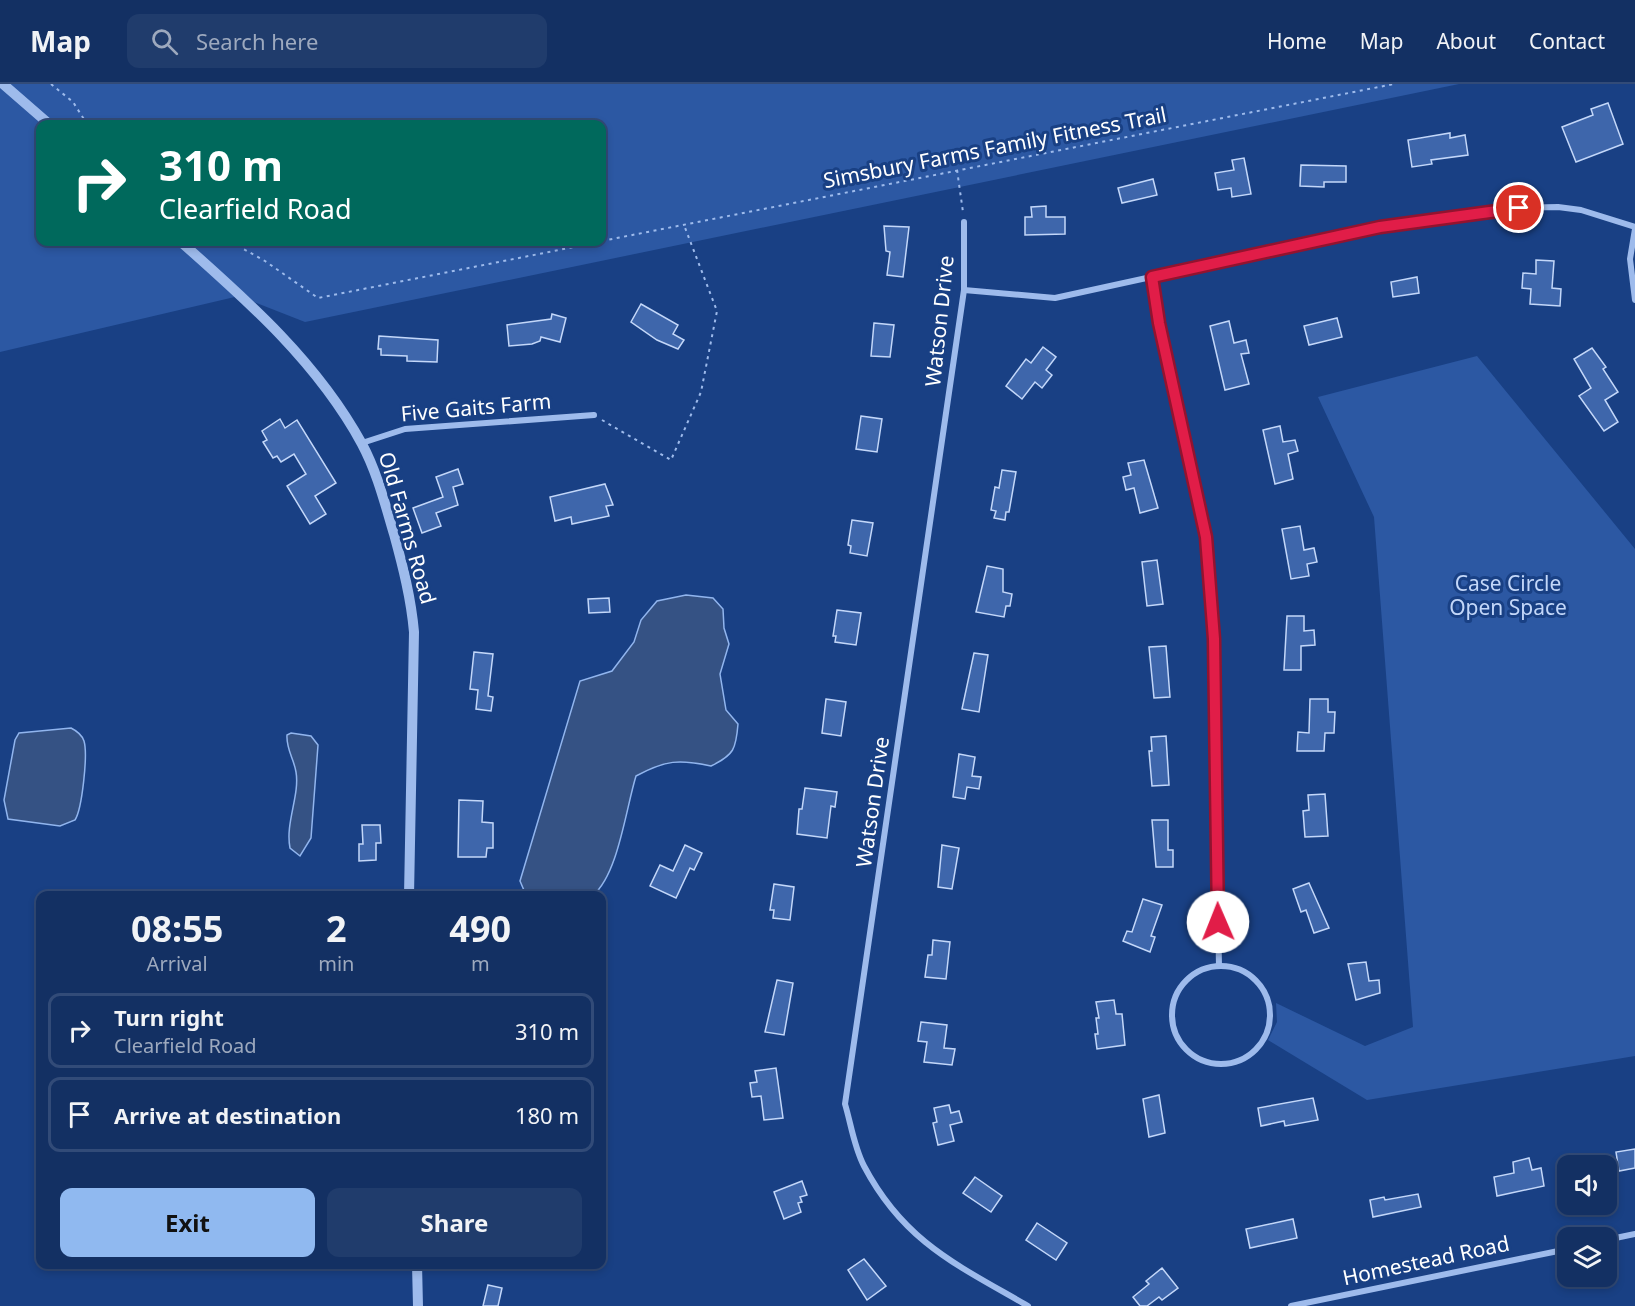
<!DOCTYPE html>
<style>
body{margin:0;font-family:"Noto Sans",sans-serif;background:#203c6c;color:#f1f3f6;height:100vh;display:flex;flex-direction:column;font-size:22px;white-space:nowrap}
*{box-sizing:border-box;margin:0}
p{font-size:20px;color:#9da9be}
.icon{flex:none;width:33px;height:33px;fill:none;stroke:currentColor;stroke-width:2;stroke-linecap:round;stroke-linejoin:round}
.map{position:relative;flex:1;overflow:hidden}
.details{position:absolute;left:36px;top:807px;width:570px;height:378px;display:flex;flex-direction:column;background:#133063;border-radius:12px;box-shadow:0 3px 9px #0003,0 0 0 2px #324b78}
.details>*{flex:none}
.banner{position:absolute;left:36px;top:36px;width:570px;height:126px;border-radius:12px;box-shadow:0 3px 9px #0003,0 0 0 2px #324b78;background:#00695c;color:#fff;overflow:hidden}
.buttons{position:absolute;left:1557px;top:1071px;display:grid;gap:12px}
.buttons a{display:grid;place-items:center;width:60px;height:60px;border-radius:12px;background:#133063;box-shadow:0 3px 9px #0003,0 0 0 2px #324b78;font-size:30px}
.pin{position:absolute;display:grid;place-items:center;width:51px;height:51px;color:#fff;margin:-26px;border:3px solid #fff;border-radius:50%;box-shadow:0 2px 6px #0007}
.me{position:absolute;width:66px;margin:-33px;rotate:359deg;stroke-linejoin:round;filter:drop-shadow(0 0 4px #0008)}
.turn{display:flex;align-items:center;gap:21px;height:126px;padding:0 24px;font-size:27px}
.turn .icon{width:78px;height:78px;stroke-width:2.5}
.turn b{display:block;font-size:42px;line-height:51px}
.eta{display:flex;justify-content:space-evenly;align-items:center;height:102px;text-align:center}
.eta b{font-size:36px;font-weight:700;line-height:42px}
.primary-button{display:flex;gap:12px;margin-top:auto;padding:12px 24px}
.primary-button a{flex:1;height:69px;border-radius:12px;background:#90b9f0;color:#111;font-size:24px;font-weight:700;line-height:69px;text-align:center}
.primary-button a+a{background:#203c6c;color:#f1f3f6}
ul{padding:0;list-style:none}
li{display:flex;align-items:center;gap:18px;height:75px;margin:0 12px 9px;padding:0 12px;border:3px solid #324b78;border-radius:12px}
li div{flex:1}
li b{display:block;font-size:22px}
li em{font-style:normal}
header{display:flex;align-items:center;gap:36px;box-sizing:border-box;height:84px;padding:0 30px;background:#133063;border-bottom:2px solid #324b78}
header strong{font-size:28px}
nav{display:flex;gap:33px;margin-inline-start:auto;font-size:21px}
.search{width:420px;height:54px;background:#203c6c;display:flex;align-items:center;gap:15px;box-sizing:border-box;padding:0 21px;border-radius:12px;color:#9da9be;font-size:22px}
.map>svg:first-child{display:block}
.green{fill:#2c58a3;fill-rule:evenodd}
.water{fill:#355284;stroke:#91b5ee;stroke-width:1.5}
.building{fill:#3e66ab;stroke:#c3d7f9;stroke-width:1.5}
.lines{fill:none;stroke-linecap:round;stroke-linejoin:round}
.path{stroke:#9ebbec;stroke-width:2;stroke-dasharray:3 4.5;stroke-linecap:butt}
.minor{stroke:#9ebbec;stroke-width:6}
.tertiary{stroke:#9ebbec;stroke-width:10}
.route-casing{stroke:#92132f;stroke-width:15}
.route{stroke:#e11d48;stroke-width:10}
.labels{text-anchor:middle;stroke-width:6;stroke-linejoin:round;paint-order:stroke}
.street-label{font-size:21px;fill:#fff;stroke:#194084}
.park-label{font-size:21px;fill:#c3d7f9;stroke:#194084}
</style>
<header>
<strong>Map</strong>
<div class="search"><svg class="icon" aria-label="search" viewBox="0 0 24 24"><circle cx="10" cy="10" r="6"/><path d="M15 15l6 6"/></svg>Search here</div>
<nav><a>Home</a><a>Map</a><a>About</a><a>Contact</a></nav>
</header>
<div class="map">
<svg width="1635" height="1222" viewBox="0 0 1635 1222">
<rect width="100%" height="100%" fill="#194084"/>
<g class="green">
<path d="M0 0H1459L305 238 239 212 0 268ZM40 40H602V158H40Z"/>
<path d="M1477 272 1635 465V972L1367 1016 1268 956 1277 938 1276 919 1365 962 1413 943 1374 433 1318 313Z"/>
</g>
<g class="water">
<path d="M686 511 713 514 723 525 724 544 729 560 720 590 726 626 738 640C736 665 734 671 711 682 679 675 666 676 636 692 626 724 618 791 593 811H526L520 797 580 597 612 587 634 558 641 536 657 517Z"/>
<path d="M71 644C77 647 82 651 84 657 88 671 82 725 75 736L60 742 8 735 4 716 15 656 19 649Z"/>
<path d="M291 649 311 652 318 661 311 754 300 772 290 764C285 739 300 711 296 688 294 675 286 665 287 651Z"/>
</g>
<g class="building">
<path d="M1608 19 1623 60 1576 78 1562 43 1593 31 1591 25Z"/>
<path d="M1450 49V54L1465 51 1468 71 1431 76 1432 80 1412 83 1408 56Z"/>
<path d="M1244 74 1251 110 1232 113 1231 104 1218 106 1215 89 1234 86 1232 76Z"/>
<path d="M1301 81 1346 82V98H1324V103L1300 102Z"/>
<path d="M1153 95 1157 111 1122 119 1118 104Z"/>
<path d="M1046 122V133H1065V150L1025 151V133H1032L1031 123Z"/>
<path d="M884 142 909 143 903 193 887 191 890 168 886 167Z"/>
<path d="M1536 176 1554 177 1552 204 1561 205 1560 222 1530 220 1531 205 1522 204 1523 189 1536 190Z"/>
<path d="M1417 193 1419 209 1393 213 1391 198Z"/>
<path d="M641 220 678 241 673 250 684 256 678 265 657 256 631 238Z"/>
<path d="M552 230 566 234 560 258 541 253 540 257 532 260 509 262 507 241 551 235Z"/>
<path d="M1337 234 1342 253 1309 261 1304 242Z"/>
<path d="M1229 237 1234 259 1246 256 1249 269 1241 270 1249 300 1225 306 1210 242Z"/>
<path d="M874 239 894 241 890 273 871 272Z"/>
<path d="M379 252 438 256 437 278 407 277V272L381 271V265H378Z"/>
<path d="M1043 263 1056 273 1046 286 1052 291 1042 304 1035 298 1022 315 1006 302 1026 275 1031 279Z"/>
<path d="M1592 264 1606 283 1603 285 1618 308 1605 316 1618 338 1604 347 1579 312 1591 304 1574 275Z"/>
<path d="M861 332 882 335 877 368 856 365Z"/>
<path d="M280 335 285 344 297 336 336 399 315 412 326 430 310 440 287 402 306 390 294 370 281 378 277 372 273 374 263 358 267 356 262 347Z"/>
<path d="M1280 342 1283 358 1295 356 1298 367 1288 370 1293 395 1275 400 1263 346Z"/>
<path d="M1144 376 1158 424 1140 429 1134 404 1126 406 1123 393 1131 391 1128 379Z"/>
<path d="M458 385 463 400 453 403 458 421 436 429 441 442 422 449 413 424 443 413 436 393Z"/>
<path d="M1002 386 1016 388 1009 428H1006L1005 436 994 434 996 427 991 426 995 403 999 404Z"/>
<path d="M605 400 613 421 606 422 609 432 572 440 571 433 555 437 550 413Z"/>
<path d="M852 436 873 439 867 472 850 469 851 462 848 461Z"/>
<path d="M1300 442 1304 466 1314 464 1317 478 1307 480 1309 492 1291 495 1282 445Z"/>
<path d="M1157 476 1163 520 1147 522 1142 478Z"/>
<path d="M987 482 1003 485V508L1012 510 1010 522H1006L1004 533 976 528Z"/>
<path d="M609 514 610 528 589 529 588 515Z"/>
<path d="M837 526 861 529 856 561 835 558 836 552H833Z"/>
<path d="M1287 532H1304V547L1314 546 1315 561 1301 562V586H1284Z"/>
<path d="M1166 562 1170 613 1154 614 1149 563Z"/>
<path d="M474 568 493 570 488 612 493 613 491 627 476 625 478 606 470 605Z"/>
<path d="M974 569 988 571 979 628 962 625Z"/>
<path d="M826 615 846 618 841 652 822 649Z"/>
<path d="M1310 615H1328V628H1335L1334 649H1325L1324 667H1297L1298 648 1309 649Z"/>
<path d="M1166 652 1169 701 1152 702 1149 667H1152L1151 653Z"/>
<path d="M959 670 975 673 972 692 981 693 979 705 967 703 965 715 953 713Z"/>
<path d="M805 704 837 708 835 723 831 722 827 754 797 750 799 725H802Z"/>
<path d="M1325 710 1328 752 1305 753 1303 727 1309 726 1308 711Z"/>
<path d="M459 716 483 717 482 738 493 739V764H487L486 773H458Z"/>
<path d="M1152 736H1168V766H1173V783H1156Z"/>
<path d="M362 741H380L381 759H376V776L359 777V760H363Z"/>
<path d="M685 761 702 769 694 786 690 784 676 814 650 802 660 781 673 787Z"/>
<path d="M942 761 959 764 952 805 938 803Z"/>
<path d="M1309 799 1329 844 1314 849 1306 826 1301 828 1293 805Z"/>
<path d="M774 800 794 803 790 836 773 834 774 826H770Z"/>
<path d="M1143 815 1162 821 1151 852 1155 853 1150 868 1123 857 1127 847 1132 848Z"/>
<path d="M933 856 950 858 946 895 925 893 928 871H932Z"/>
<path d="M1366 878 1369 897 1379 896 1380 909 1356 916 1348 880Z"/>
<path d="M777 896 793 899 784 951 765 948Z"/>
<path d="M1114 916 1116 930H1122L1125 961 1097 965 1095 950H1098L1096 934H1099L1096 918Z"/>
<path d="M921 938 947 941 944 964 955 965 952 981 924 978 927 958 918 957Z"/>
<path d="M776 984 783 1034 764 1036 761 1012 752 1013 750 999 757 998 755 987Z"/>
<path d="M1159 1011 1165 1049 1149 1053 1143 1015Z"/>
<path d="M1313 1014 1318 1036 1285 1042 1284 1037 1261 1042 1258 1024Z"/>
<path d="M949 1021 951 1029 959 1027 962 1038 950 1041 954 1057 938 1061 933 1039 937 1038 934 1024Z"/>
<path d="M1635 1065V1084L1619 1087 1616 1068Z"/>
<path d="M1529 1074 1532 1086 1541 1084 1544 1102 1497 1112 1494 1093 1514 1089 1513 1078Z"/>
<path d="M975 1093 1002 1112 991 1128 963 1109Z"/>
<path d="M802 1097 807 1111 800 1113 802 1118 798 1119 801 1128 784 1135 774 1108Z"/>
<path d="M1418 1110 1421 1123 1373 1133 1370 1116 1384 1113 1385 1116Z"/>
<path d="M1293 1135 1297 1154 1250 1164 1246 1145Z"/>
<path d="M1037 1139 1067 1159 1056 1176 1026 1156Z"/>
<path d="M864 1175 886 1202 867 1216 848 1186Z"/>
<path d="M1162 1184 1178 1204 1162 1216 1159 1213 1147 1222H1140L1133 1213 1149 1200 1146 1197Z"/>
<path d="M488 1201 502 1204 498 1222H483Z"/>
</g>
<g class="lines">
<g class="path">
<path d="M51 0 73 18 87 40"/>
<path d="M957 86 963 128"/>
<path d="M602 157 1394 0"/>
<path d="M231 158 265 177 318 214 599 158"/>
<path d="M602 336 671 376 701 308 717 227 684 141"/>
</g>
<g class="minor">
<path d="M964 138V206L845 1020C851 1040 854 1063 864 1082 904 1158 957 1181 1028 1222"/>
<path d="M1635 145 1630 175 1635 216"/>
<path d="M1152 193C1164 281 1195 367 1206 455 1222 596 1216 740 1219 882"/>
<path d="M964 206 1055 214 1380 143 1519 124 1558 123 1581 126 1635 143"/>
<path d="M362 359 405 345 594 331"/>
<circle cx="1221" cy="931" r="49"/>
<path d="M1606 1156 1635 1150"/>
<path d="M1291 1222 1568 1165"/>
</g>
<g class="tertiary">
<path d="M3 0 49 40"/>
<path d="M181 158C249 218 318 279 362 360 377 388 385 420 394 450 403 483 411 514 414 548L409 812"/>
<path d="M417 1180 418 1222"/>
</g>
</g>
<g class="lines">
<g class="route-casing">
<path id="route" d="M1218 838 1214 555 1206 453 1159 239 1152 193 1380 143 1519 124"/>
</g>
<use href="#route" class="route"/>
</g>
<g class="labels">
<g class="street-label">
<text transform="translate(995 64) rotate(-11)" y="7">Simsbury Farms Family Fitness Trail</text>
<text transform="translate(940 237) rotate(-84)" y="7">Watson Drive</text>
<text transform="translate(476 324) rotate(-5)" y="7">Five Gaits Farm</text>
<text transform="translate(407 444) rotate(74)" y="7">Old Farms Road</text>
<text transform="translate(873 718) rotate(-82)" y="7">Watson Drive</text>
<text transform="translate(1426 1177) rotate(-12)" y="7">Homestead Road</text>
</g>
<g class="park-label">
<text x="1508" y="507">Case Circle<tspan x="1508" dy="24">Open Space</tspan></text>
</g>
</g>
</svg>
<div class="buttons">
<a><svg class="icon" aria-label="sound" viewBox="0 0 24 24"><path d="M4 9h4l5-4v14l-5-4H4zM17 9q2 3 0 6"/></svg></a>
<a><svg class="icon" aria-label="layers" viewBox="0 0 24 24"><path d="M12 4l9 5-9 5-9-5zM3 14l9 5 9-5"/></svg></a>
</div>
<div class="pin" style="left:1519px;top:124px;background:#d93025"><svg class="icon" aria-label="arrive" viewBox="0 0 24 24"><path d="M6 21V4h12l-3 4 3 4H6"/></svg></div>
<svg class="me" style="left:1218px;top:838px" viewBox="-20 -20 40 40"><circle r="19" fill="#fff"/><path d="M0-13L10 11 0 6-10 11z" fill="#e11d48"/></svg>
<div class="banner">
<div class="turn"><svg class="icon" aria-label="right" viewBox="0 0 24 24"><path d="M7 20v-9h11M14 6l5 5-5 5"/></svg><div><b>310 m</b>Clearfield Road</div></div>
</div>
<section class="details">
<div class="eta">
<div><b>08:55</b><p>Arrival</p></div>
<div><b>2</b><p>min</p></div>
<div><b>490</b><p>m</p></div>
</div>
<ul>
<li><svg class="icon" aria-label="right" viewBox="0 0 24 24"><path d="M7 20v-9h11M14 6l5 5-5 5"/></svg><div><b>Turn right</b><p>Clearfield Road</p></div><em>310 m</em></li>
<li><svg class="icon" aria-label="arrive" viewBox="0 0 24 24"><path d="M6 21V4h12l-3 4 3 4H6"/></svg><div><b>Arrive at destination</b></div><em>180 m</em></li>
</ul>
<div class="primary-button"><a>Exit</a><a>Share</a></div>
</section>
</div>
